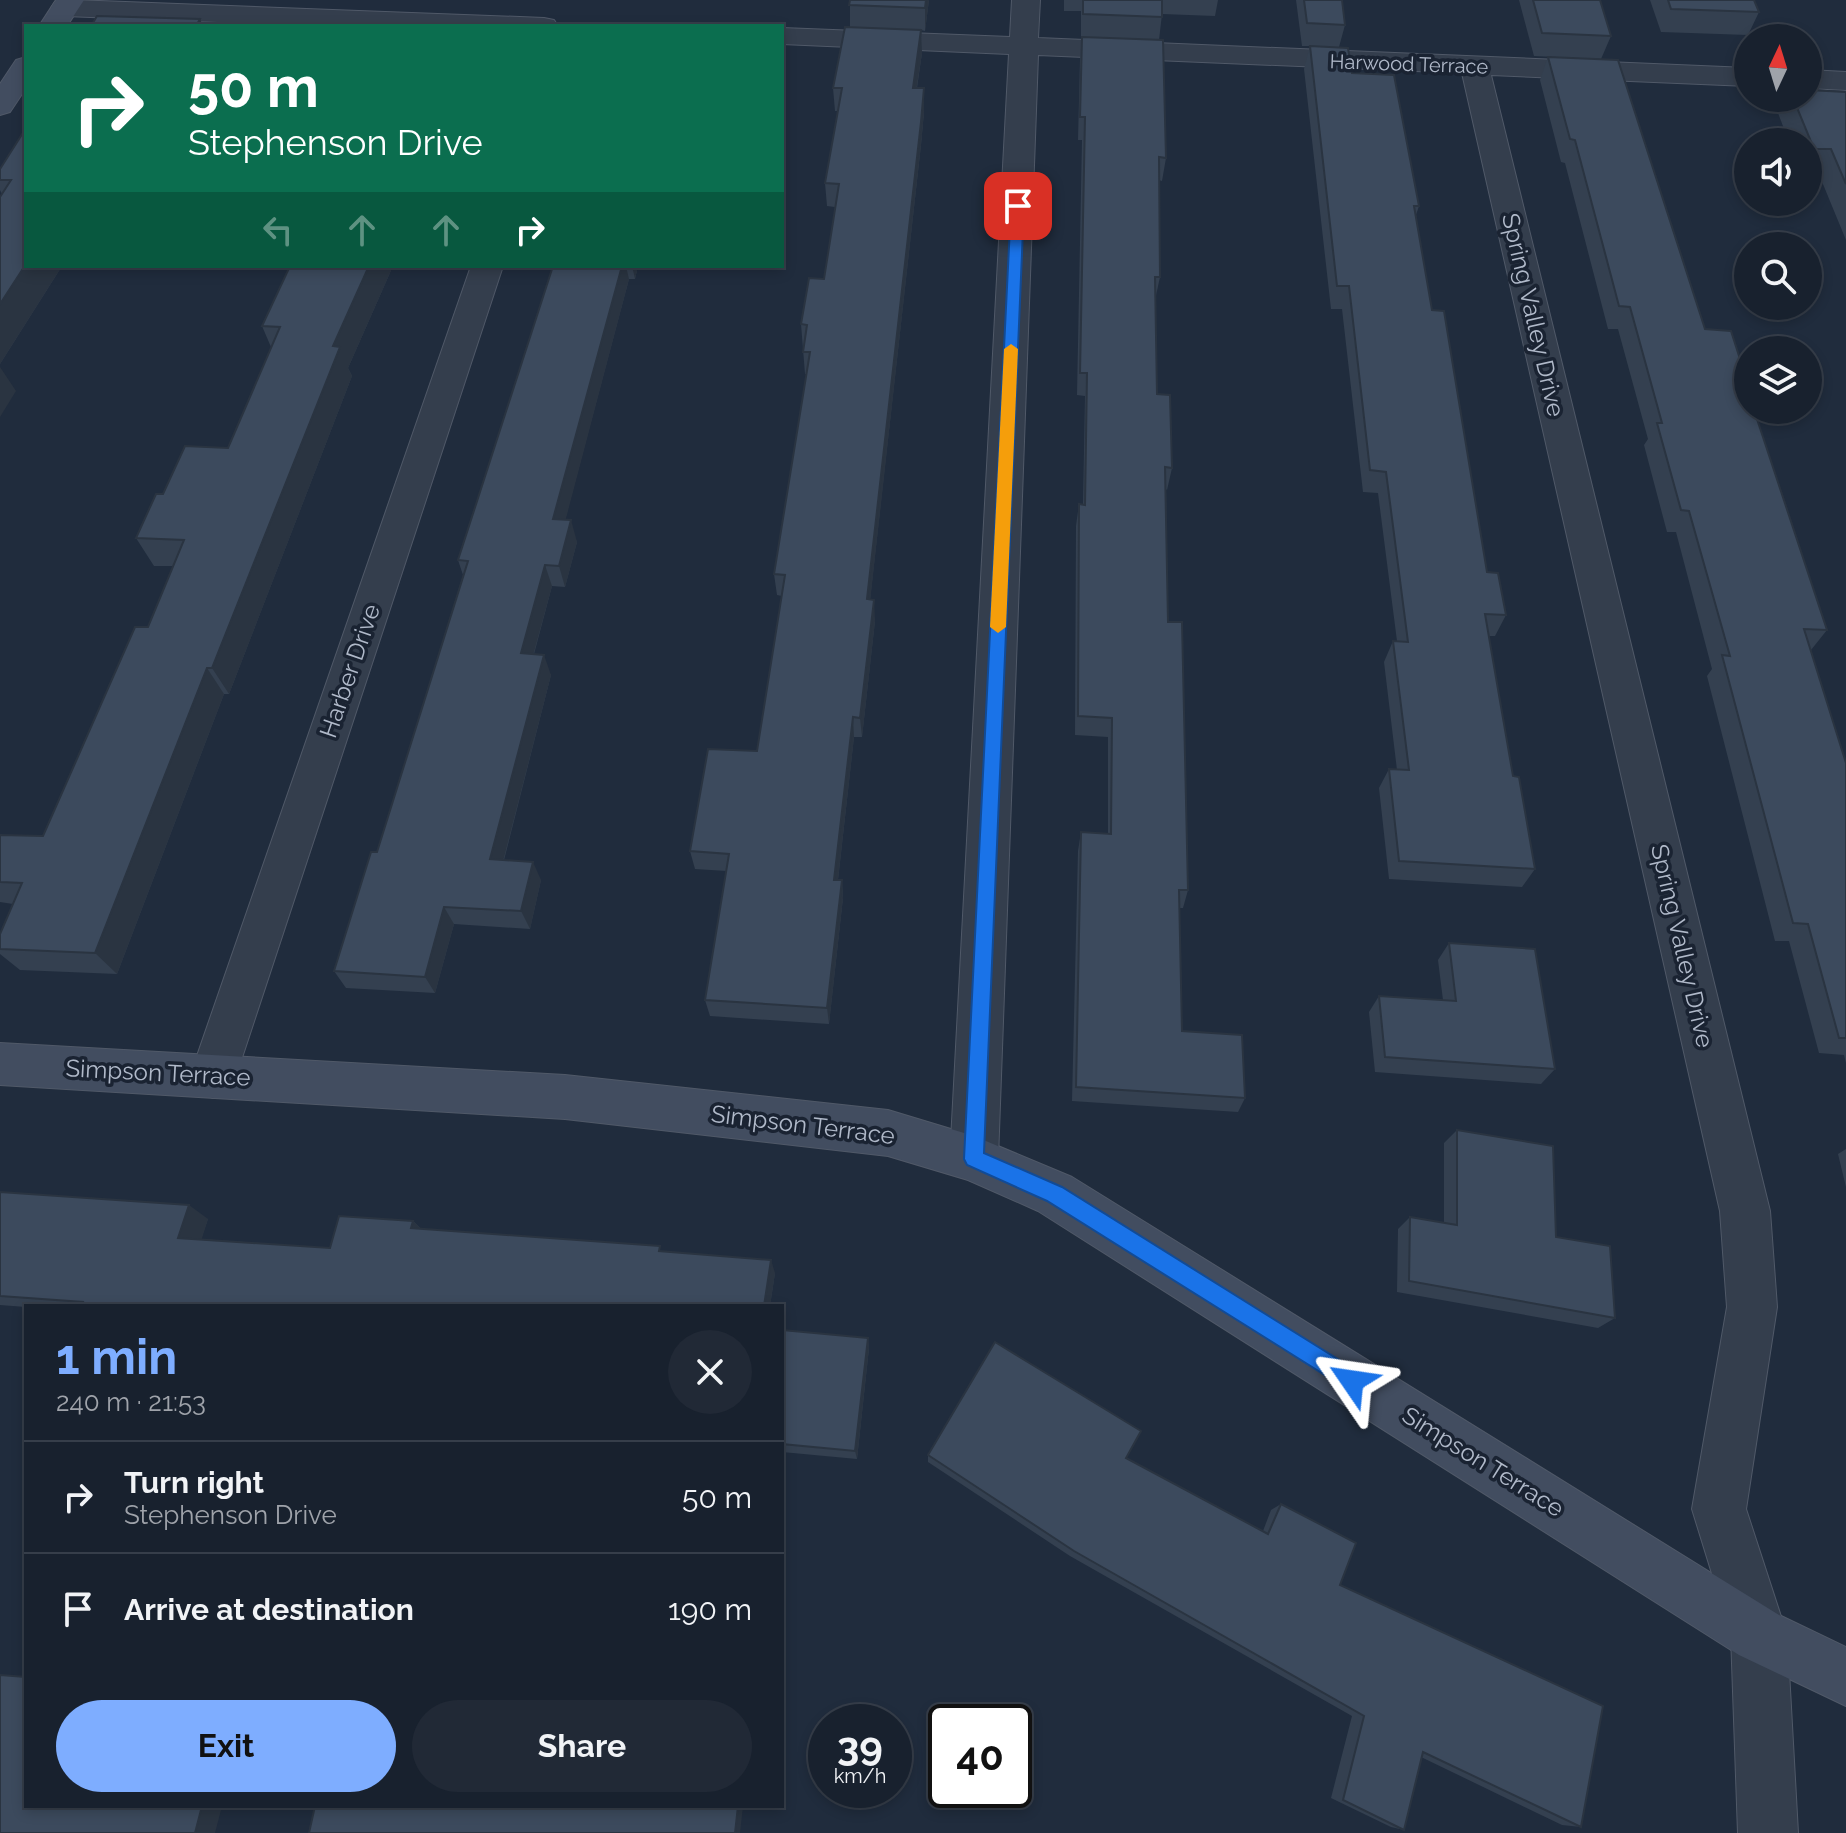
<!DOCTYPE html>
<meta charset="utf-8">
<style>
body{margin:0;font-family:Raleway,sans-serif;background:#212936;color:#f1f3f6;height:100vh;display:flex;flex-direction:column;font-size:30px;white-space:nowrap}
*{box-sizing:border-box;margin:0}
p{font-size:26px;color:#9fa3aa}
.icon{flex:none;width:44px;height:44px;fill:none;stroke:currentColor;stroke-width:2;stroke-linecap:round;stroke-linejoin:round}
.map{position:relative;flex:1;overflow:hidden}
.sheet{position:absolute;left:24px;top:1304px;width:760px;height:504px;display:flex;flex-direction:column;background:#18212e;border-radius:0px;box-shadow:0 4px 12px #0003,0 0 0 2px #363e4a}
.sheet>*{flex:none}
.top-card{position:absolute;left:24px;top:24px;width:760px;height:244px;border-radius:0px;box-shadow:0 4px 12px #0003,0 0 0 2px #363e4a;background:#0b6e4f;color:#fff;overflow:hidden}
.needle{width:52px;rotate:4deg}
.controls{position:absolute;left:1734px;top:24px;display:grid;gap:16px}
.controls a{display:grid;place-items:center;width:88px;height:88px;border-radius:50%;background:#18212e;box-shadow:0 4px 12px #0003,0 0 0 2px #363e4a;font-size:40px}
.speed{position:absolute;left:808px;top:1704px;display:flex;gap:16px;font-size:40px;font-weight:700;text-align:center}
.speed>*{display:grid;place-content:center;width:104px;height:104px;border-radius:50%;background:#18212e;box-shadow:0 4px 12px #0003,0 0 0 2px #363e4a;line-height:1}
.speed small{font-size:20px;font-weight:400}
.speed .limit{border:4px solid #111;border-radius:12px;background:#fff;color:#111}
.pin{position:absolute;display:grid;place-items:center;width:68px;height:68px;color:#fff;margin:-34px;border-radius:16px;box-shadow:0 4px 12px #0006}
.me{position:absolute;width:88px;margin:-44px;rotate:302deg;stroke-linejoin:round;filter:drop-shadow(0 0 6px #0008)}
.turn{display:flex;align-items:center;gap:28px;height:168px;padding:0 32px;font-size:36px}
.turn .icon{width:104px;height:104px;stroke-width:2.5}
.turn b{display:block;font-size:56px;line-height:68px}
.lanes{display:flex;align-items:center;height:76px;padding:0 32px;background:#0003;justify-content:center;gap:40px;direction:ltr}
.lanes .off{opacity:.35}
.round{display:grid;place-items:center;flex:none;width:84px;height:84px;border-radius:42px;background:#212936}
.head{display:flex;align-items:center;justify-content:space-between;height:136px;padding:0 32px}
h1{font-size:48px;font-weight:700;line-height:60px;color:#7eadff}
.primary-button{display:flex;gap:16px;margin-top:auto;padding:16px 32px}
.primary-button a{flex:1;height:92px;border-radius:48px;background:#7eadff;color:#111;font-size:32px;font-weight:700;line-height:92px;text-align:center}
.primary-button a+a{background:#212936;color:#f1f3f6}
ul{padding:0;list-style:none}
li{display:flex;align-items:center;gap:24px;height:112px;padding:0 32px;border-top:2px solid #363e4a}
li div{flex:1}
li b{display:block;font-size:30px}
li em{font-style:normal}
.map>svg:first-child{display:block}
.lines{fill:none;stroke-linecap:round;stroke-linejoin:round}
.street-casing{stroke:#505968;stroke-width:2}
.secondary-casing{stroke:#505968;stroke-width:2}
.street{fill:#343e4d;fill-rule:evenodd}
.secondary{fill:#424d60;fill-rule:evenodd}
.wall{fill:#344050}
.shaded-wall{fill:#2a3441}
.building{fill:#3c4a5d;stroke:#2a3441;stroke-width:2}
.route{fill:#1a73e8;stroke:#114b97;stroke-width:2}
.slow{fill:#f59e0b}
.labels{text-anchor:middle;stroke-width:7;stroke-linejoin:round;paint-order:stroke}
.far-street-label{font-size:20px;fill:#b0b9c9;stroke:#1a2332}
.street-label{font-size:24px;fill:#b0b9c9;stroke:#1a2332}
</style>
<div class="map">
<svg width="1846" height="1833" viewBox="0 0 1846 1833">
<rect width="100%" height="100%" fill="#202c3d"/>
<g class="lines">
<g class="street-casing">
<g id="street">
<path d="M73 0 544 18 554 20 558 26H321L65 16 55 14 51 8 55 2Z"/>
<path d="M1012 0H1040L1038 38 1748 68V86L1491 75 1770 1211 1777 1307 1746 1509 1787 1635 1798 1833H1738L1731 1635 1692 1509 1727 1307 1720 1211 1462 73 1038 55 998 1159 991 1175 974 1182 957 1175 950 1159 1009 54 782 44V28L1010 37Z"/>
<path d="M1808 70 1846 72V90L1808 88Z"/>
<path d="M471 266H503L236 1076 230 1091 213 1098 196 1091 190 1076Z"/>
</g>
</g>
<g class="secondary-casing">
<g id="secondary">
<path d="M56 0H84L67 26H39Z"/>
<path d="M26 57V88L10 112 0 115V84L16 60Z"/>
<path d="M0 1043 565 1075 888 1110 974 1136 1072 1177 1779 1615 1846 1647V1706L1739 1655 1038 1211 968 1180 888 1156 565 1119 0 1085Z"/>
</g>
</g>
<use href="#street" class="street"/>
<use href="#secondary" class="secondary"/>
</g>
<g class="wall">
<path d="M850 0H929L925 31 921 30 922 53 917 88H924V112L921 145 870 600 875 621 862 737H854L838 880H842L843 898 829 1024 710 1016 705 1000 727 871 695 869 690 851 757 751 782 596 777 595 774 574 807 374H805L801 324 824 279 835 207 827 206 825 183 838 111H835L833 88 850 27Z"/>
<path d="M1064 0H1218L1215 16 1162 14 1159 40 1166 158 1162 181 1159 180 1160 277 1155 300 1157 394 1172 468 1167 490 1166 489 1168 622 1188 890 1183 908H1179L1182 1031 1245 1098 1238 1112 1072 1101 1078 851 1081 832 1108 834V737L1075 735 1076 526 1079 504 1083 505 1085 396 1077 395 1082 140H1078L1080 60 1082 37H1081V11H1064Z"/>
<path d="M1296 0H1342L1345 25 1339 47 1419 206 1416 215 1432 310 1487 572 1506 615 1495 636H1489L1513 776 1535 869 1522 887 1389 879 1379 788 1389 769 1397 770 1384 662 1393 641H1397L1378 493 1363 492 1342 309H1331L1304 69 1310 46H1302Z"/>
<path d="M1519 0H1600L1611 36 1601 59 1534 56Z"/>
<path d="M1650 0H1754L1759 12 1748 35 1661 32Z"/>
<path d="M1548 57 1705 329 1748 410 1827 630 1811 650 1846 763V1063L1844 1055 1819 1053 1789 941H1775L1707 676 1712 669 1676 532H1667L1644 445 1648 439 1618 329H1608L1565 163 1561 162 1540 80Z"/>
<path d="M1846 92V240L1818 172H1808V142H1789L1778 113 1785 98H1808Z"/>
<path d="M26 128V266H62L0 364V197L2 194 0 190V169Z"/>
<path d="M290 266H393L348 368 352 376 229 694H224L117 974 20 970 0 954V934L13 904 0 902V835L43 836 148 627 173 566H154L136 538 228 448 271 347 262 326Z"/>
<path d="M553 266H638L635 279H629L565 520 577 542 565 587 552 586 534 654 551 675 504 860 541 880 530 929 454 924 435 993 346 988 334 971 377 852 463 575 458 560Z"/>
<path d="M1449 943 1555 1069 1541 1084 1375 1072 1369 1012 1379 996 1443 1000 1438 960Z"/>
<path d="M1457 1130 1556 1237 1615 1318 1598 1328 1397 1292 1398 1229 1410 1217 1444 1223V1143Z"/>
<path d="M1846 1149V1187L1838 1154Z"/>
<path d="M0 1192 208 1219 201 1239 330 1248 413 1221 421 1229 663 1251 775 1273 770 1306H26V1307L0 1305Z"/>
<path d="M782 1330 868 1338 869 1348 857 1459 782 1452Z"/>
<path d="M928 1455 1126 1458 1263 1531 1271 1510 1281 1504 1340 1585 1581 1827 1562 1825 1421 1757 1404 1830 1391 1827 1331 1798 1352 1716 1070 1556 928 1462Z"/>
</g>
<g class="shaded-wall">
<path d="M926 0H929L925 31V8Z"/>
<path d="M200 19 203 26H196Z"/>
<path d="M921 30 922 53 913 111V88Z"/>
<path d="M924 88V112L921 145 868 620 867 599Z"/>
<path d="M26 264V266H62L0 364V304Z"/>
<path d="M369 266H393L348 368 352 376 229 694 212 668 333 346Z"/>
<path d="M622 266H626L629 279 560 541 553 519Z"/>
<path d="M632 266H638L635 279Z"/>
<path d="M0 367 16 391 0 417Z"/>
<path d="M571 520 577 542 565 587 559 566Z"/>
<path d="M545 565 552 586 528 674 521 653Z"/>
<path d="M874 600 875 621 862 737 860 718Z"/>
<path d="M544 655 551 675 499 877 490 859Z"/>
<path d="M207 668 224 694 117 974 95 953Z"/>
<path d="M853 717 854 737 836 897 834 880Z"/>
<path d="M533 862 541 880 530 929 521 911Z"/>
<path d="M842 880 843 898 829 1024 827 1008Z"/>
<path d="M444 907 454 924 435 993 425 977Z"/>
<path d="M189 1205 208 1219 198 1251 178 1238Z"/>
<path d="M413 1221 426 1234 411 1228Z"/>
<path d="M771 1260 775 1273 770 1306H764Z"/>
<path d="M868 1338 869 1348 857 1459 855 1451Z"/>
<path d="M202 1806H222L215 1833H195Z"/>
<path d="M738 1806H743L740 1833H735Z"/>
</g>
<g class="building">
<path d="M850 0H926L925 8 849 5Z"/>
<path d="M1083 0H1162V17L1083 14Z"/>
<path d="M1304 0H1342L1345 25 1307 23Z"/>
<path d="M1533 0H1600L1611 36 1542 33Z"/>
<path d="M1668 0H1754L1759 12 1671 9Z"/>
<path d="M97 16 200 19 196 26H91Z"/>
<path d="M845 27 921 30 913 88H924L921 122 867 599 874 600 860 718 853 717 834 880H842L827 1008 705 1000 729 854 690 851 708 749 757 751 785 575 774 574 810 352H803L807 325 801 324 809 278 824 279 839 184 825 183 842 88H833Z"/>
<path d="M1082 37 1163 40 1166 158 1159 157 1160 277H1155L1157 394 1170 395 1172 468 1165 467 1168 622H1182L1188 890H1179L1182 1031 1242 1035 1245 1098 1076 1087 1081 832 1111 834 1112 718 1078 716 1079 504 1085 505 1087 373H1080L1085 117H1080Z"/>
<path d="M1310 46 1348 48 1352 73 1394 75 1419 206H1414L1432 310 1444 311 1487 572 1498 573 1506 615 1485 614 1513 776 1519 777 1535 869 1399 861 1389 769 1409 770 1393 641 1408 642 1386 472 1370 470 1349 286H1337Z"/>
<path d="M1548 57 1618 60 1705 329 1731 331 1748 384V410H1754L1827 630 1804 629 1846 763V1038H1839L1808 924 1793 923 1722 655 1730 656 1689 511 1681 510 1657 423H1662L1630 307 1619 306 1575 140 1570 139Z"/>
<path d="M1808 90 1846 92V184L1831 149H1814L1793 98H1808Z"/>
<path d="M26 128V264L0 304V197L11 180H0V169Z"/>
<path d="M290 266H369L333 346 340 347 212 668H207L95 953 0 949V934L22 883 0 882V835L43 836 135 627H148L184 540 136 538 156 494H163L185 446 228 448 280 327 262 326Z"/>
<path d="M553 266H622L553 519 571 520 559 566 545 565 521 653 544 655 490 859 533 862 521 911 444 907 425 977 334 971 371 852H377L468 561 458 560Z"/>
<path d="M1449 943 1535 949 1555 1069 1385 1057 1379 996 1456 1001Z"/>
<path d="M1457 1130 1553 1146 1556 1237 1610 1246 1615 1318 1409 1281 1410 1217 1457 1225Z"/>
<path d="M0 1192 189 1205 178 1238 330 1248 339 1216 413 1221 411 1228 660 1246 659 1251 771 1260 764 1306H82L83 1302 0 1296Z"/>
<path d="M782 1330 868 1338 855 1451 782 1444Z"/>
<path d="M995 1342 1141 1431 1126 1458 1268 1534 1281 1504 1356 1543 1340 1585 1603 1706 1581 1827 1423 1752 1404 1830 1343 1800 1364 1716 1074 1551 928 1455Z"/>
<path d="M0 1675 26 1677V1806H202L195 1833H0Z"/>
<path d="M315 1806H738L735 1833H309Z"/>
</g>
<path class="route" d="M1018 202 1024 206 984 1153 1062 1187 1360 1373 1363 1381 1360 1388 1352 1392 1047 1201 967 1165 964 1159 1011 206Z"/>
<path class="slow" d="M1011 344 1018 349 1006 627 998 633 990 627 1004 349Z"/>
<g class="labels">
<g class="far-street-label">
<text transform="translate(1409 64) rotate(2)" y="7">Harwood Terrace</text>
</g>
<g class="street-label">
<text transform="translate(1533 315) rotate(77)" y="8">Spring Valley Drive</text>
<text transform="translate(350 671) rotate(-71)" y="8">Harber Drive</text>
<text transform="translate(1682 946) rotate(77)" y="8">Spring Valley Drive</text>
<text transform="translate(158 1073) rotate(3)" y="8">Simpson Terrace</text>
<text transform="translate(803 1125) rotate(7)" y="8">Simpson Terrace</text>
<text transform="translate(1483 1462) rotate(32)" y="8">Simpson Terrace</text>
</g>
</g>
</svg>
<div class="controls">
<a><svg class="needle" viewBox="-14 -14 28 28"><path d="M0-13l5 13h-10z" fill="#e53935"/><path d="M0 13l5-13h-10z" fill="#9fa3aa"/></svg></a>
<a><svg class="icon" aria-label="sound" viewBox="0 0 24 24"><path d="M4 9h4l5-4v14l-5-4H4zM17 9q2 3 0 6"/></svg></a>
<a><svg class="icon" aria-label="search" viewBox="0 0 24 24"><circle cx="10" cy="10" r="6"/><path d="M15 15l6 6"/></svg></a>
<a><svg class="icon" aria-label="layers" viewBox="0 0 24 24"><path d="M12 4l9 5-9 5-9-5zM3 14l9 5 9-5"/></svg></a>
</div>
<div class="speed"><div>39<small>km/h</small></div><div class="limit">40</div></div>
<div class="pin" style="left:1018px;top:206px;background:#d93025"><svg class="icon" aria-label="arrive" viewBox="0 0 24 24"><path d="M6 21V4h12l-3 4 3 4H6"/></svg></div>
<svg class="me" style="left:1352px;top:1381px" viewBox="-20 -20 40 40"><path d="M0-17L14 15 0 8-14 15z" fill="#1a73e8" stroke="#fff" stroke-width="4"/></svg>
<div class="top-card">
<div class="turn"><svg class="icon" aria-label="right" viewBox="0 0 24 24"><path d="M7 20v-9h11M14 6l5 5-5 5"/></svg><div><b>50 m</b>Stephenson Drive</div></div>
<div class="lanes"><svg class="icon off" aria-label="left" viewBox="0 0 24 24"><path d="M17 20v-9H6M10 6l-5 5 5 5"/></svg><svg class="icon off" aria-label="ahead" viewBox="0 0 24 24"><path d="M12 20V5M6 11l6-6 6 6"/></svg><svg class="icon off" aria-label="ahead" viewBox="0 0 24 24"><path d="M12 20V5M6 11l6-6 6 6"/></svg><svg class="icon" aria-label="right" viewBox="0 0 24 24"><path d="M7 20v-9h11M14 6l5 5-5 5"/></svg></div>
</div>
<section class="sheet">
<div class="head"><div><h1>1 min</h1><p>240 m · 21:53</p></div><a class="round"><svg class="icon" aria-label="close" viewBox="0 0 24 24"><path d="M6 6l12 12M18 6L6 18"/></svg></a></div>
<ul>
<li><svg class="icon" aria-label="right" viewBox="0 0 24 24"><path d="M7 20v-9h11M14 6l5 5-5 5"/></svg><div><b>Turn right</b><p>Stephenson Drive</p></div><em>50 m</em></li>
<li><svg class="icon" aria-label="arrive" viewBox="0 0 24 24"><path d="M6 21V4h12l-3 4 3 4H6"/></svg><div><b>Arrive at destination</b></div><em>190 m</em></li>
</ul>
<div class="primary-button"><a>Exit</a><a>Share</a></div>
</section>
</div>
